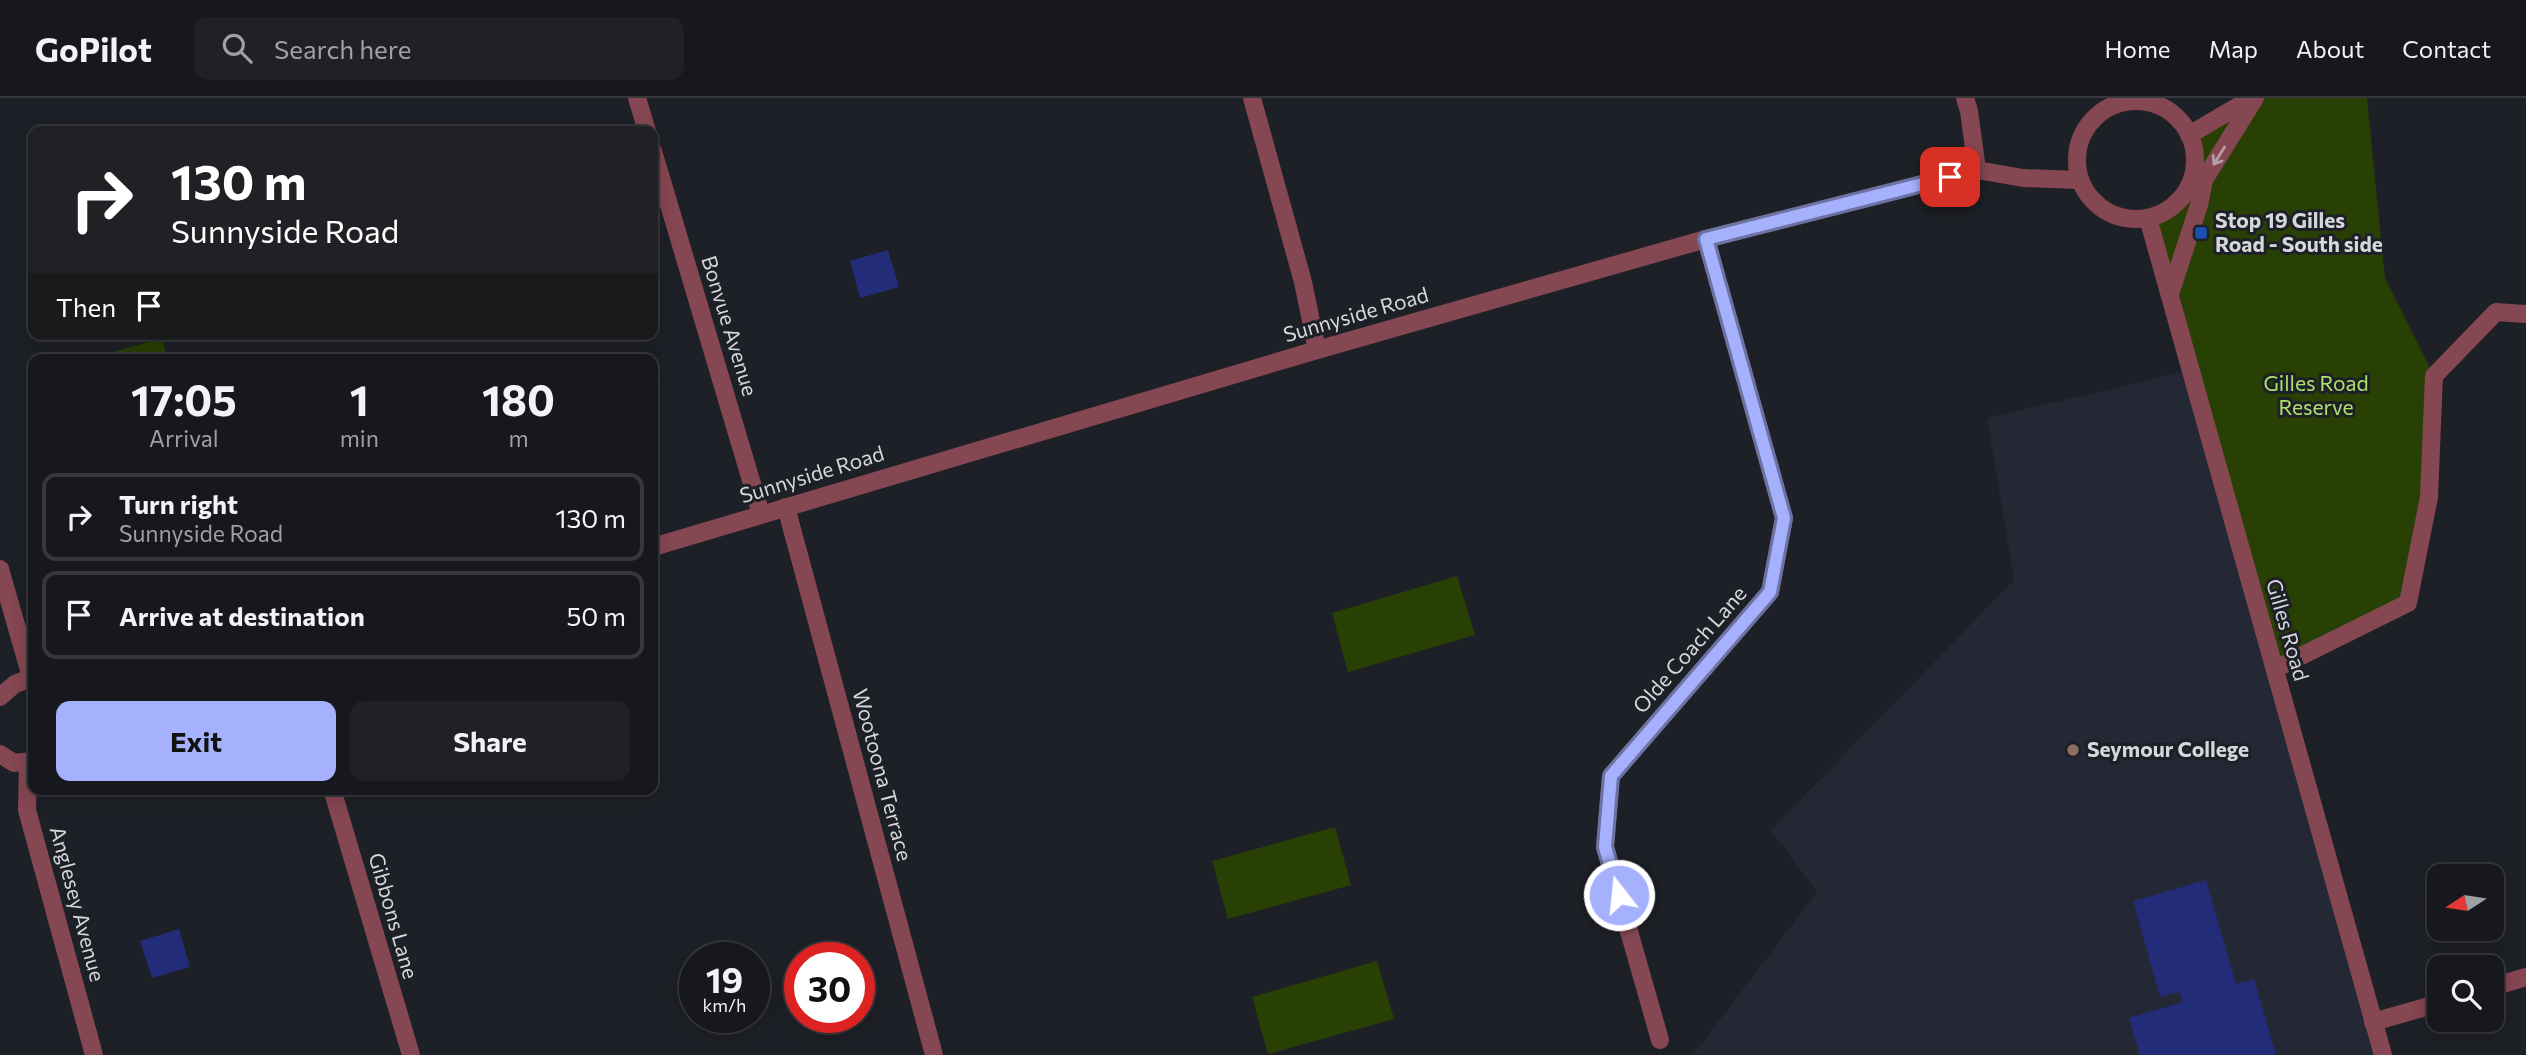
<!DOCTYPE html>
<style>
body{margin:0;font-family:Commissioner,sans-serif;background:#1f2126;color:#f1f3f6;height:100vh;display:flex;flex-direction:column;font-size:26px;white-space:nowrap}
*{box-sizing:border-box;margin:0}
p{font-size:23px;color:#9ea0a4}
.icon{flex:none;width:38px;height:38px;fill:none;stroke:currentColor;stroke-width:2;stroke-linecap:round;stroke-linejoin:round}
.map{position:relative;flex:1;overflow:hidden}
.side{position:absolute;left:28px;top:256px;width:630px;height:441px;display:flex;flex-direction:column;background:#16181d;border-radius:14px;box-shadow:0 4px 18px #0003,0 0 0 2px #35373b}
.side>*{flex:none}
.hud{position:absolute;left:28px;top:28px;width:630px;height:214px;border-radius:14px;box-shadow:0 4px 18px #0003,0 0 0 2px #35373b;background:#202124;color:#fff;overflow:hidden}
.needle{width:46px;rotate:258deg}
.controls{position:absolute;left:2427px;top:766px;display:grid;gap:14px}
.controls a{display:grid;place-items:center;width:77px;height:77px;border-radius:14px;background:#16181d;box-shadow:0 4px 18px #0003,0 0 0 2px #35373b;font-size:35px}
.speed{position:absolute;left:679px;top:844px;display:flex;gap:14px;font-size:35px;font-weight:700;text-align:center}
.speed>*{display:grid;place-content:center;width:91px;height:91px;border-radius:50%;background:#16181d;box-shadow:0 4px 18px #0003,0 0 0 2px #35373b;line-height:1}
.speed small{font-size:18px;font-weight:400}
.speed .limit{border:10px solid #d22;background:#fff;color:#111}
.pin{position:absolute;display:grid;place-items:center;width:60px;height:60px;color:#fff;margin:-30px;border-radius:14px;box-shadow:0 4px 10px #0006}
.me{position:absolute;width:77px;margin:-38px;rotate:344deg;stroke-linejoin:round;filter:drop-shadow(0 0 5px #0008)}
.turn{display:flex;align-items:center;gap:24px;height:147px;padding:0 28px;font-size:32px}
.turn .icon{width:91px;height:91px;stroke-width:2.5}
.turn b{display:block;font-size:49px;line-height:60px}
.then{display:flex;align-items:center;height:66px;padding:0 28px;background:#0003;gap:14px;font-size:26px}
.eta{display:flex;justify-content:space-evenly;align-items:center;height:119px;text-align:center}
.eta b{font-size:42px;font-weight:700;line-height:49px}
.cta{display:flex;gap:14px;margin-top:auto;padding:14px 28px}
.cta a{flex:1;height:80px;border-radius:14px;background:#a5b1fc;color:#111;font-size:28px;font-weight:700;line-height:80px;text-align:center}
.cta a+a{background:#1f2126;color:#f1f3f6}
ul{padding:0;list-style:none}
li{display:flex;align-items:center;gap:21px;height:88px;margin:0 14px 10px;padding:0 14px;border:4px solid #35373b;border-radius:14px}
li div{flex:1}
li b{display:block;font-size:26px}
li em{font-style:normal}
header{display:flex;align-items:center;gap:42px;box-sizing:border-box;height:98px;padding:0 35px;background:#16181d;border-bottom:2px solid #35373b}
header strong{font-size:33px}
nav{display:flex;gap:38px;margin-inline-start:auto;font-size:24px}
.search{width:490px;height:63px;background:#1f2126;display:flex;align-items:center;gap:18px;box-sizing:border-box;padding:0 24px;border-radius:14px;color:#9ea0a4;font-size:26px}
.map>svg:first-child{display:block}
.built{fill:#242834}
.green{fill:#294004}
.building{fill:#232c79}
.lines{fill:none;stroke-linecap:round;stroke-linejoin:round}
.minor{stroke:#854752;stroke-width:18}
.oneway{stroke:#b59da5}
.route-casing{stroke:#6b73a4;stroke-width:18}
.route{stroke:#a5b1fc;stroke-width:12}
.transit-dot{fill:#1a4fb4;stroke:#1e2027;stroke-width:2.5}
.education-dot{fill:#8d6e63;stroke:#1e2027;stroke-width:2.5}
.labels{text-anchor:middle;stroke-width:6;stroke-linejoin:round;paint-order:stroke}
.poi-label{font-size:21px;font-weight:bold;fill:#d5d7dc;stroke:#1e2027;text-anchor:start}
.street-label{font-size:21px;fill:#d5d7dc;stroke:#1e2027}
.park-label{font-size:21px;fill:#ace16b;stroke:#1e2027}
</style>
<header>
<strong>GoPilot</strong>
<div class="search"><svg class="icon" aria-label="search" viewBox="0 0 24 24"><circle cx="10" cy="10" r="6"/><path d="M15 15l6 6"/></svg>Search here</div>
<nav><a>Home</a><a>Map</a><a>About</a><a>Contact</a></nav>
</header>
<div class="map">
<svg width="2526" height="957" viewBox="0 0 2526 957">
<rect width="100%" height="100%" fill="#1e2027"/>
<path class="built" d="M2191 272 2383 957H1693L1817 794 1771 732 2014 482 1987 320Z"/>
<g class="green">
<path d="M2252 0H2367L2385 180 2434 278 2429 399 2408 505 2275 571 2148 120C2189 105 2200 78 2189 37Z"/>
<path d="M162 240 167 261H104L103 257Z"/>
<path d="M1457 478 1475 537 1348 574 1332 515Z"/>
<path d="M1335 729 1351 787 1228 821 1212 763Z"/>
<path d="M1377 863 1394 921 1268 956 1252 899Z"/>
</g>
<g class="building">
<path d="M888 152 899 189 860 200 850 163Z"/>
<path d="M2206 782 2236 886 2254 881 2276 957H2140L2129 920 2183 904 2179 894 2160 899 2133 803Z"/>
<path d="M179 831 190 869 152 880 140 843Z"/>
</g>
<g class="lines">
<g class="minor">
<path d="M637 0 647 33"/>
<path d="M1252 0 1303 184 1317 252"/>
<path d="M1965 0 1969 13 1977 72"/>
<circle cx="2136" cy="62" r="59"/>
<path d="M2189 37 2252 0"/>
<path d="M653 53 761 416"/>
<path d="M2148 120 2383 957"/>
<path d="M2170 196 2199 107 2204 82 2255 0"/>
<path d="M786 409 934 957"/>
<path d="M653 449 1317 252 1706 141 1977 72 2023 80 2080 82"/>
<path d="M0 471 31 579"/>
<path d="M2275 571 2408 505 2429 399 2434 278 2496 214 2526 216"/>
<path d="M0 599 15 586 33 579"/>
<path d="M0 656 14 665 33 663"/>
<path d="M28 665 27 712 94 957"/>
<path d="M332 691 411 957"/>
<path d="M2492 889 2526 879"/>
<path d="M2373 924 2440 905"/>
<path d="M1660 942 1605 749 1611 678 1770 494 1784 420 1706 141"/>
</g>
</g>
<defs><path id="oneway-shaft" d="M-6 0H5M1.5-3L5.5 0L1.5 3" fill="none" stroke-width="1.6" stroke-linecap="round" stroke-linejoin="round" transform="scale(1.75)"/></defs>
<use class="oneway" href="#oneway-shaft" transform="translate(2219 58) rotate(122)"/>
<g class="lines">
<g class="route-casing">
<path id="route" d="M1619 797 1605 749 1611 678 1770 494 1784 420 1706 141 1950 79"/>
</g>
<use href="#route" class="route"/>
</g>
<rect class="transit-dot" x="2194" y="128" width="14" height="14" rx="3.5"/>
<circle class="education-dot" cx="2073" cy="652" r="7"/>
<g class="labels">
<g class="poi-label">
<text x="2215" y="130">Stop 19 Gilles<tspan x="2215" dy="24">Road - South side</tspan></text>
<text x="2087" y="659">Seymour College</text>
</g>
<g class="street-label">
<text transform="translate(1356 217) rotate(-16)" y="7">Sunnyside Road</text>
<text transform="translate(729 228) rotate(73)" y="7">Bonvue Avenue</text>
<text transform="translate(812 377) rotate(-17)" y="7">Sunnyside Road</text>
<text transform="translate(2287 532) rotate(74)" y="7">Gilles Road</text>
<text transform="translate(1690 552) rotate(-49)" y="7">Olde Coach Lane</text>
<text transform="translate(882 677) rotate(75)" y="7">Wootoona Terrace</text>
<text transform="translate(77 806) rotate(75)" y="7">Anglesey Avenue</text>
<text transform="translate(393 818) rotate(74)" y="7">Gibbons Lane</text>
</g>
<g class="park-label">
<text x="2316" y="293">Gilles Road<tspan x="2316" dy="24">Reserve</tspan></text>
</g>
</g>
</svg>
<div class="controls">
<a><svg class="needle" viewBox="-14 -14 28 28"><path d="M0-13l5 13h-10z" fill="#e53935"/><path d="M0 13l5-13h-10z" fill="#9ea0a4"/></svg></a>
<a><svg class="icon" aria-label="search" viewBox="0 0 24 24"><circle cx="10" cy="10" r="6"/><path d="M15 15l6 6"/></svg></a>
</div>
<div class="speed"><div>19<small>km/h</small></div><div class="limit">30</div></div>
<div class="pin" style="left:1950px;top:79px;background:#d93025"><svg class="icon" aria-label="arrive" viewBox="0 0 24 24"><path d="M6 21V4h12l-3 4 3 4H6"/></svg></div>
<svg class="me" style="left:1619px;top:797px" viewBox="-20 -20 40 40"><circle r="17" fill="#a5b1fc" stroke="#fff" stroke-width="3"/><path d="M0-11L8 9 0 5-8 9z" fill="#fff"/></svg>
<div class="hud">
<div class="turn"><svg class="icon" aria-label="right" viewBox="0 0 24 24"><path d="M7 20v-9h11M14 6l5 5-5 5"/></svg><div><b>130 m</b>Sunnyside Road</div></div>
<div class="then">Then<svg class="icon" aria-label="arrive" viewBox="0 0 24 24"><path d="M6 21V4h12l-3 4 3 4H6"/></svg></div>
</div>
<section class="side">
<div class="eta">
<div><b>17:05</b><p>Arrival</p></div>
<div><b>1</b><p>min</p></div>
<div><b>180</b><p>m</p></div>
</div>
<ul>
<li><svg class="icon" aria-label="right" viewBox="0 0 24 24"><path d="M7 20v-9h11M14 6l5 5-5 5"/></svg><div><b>Turn right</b><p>Sunnyside Road</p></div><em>130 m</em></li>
<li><svg class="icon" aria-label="arrive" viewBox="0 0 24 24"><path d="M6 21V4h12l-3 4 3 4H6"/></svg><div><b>Arrive at destination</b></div><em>50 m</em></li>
</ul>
<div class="cta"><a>Exit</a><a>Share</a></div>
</section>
</div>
